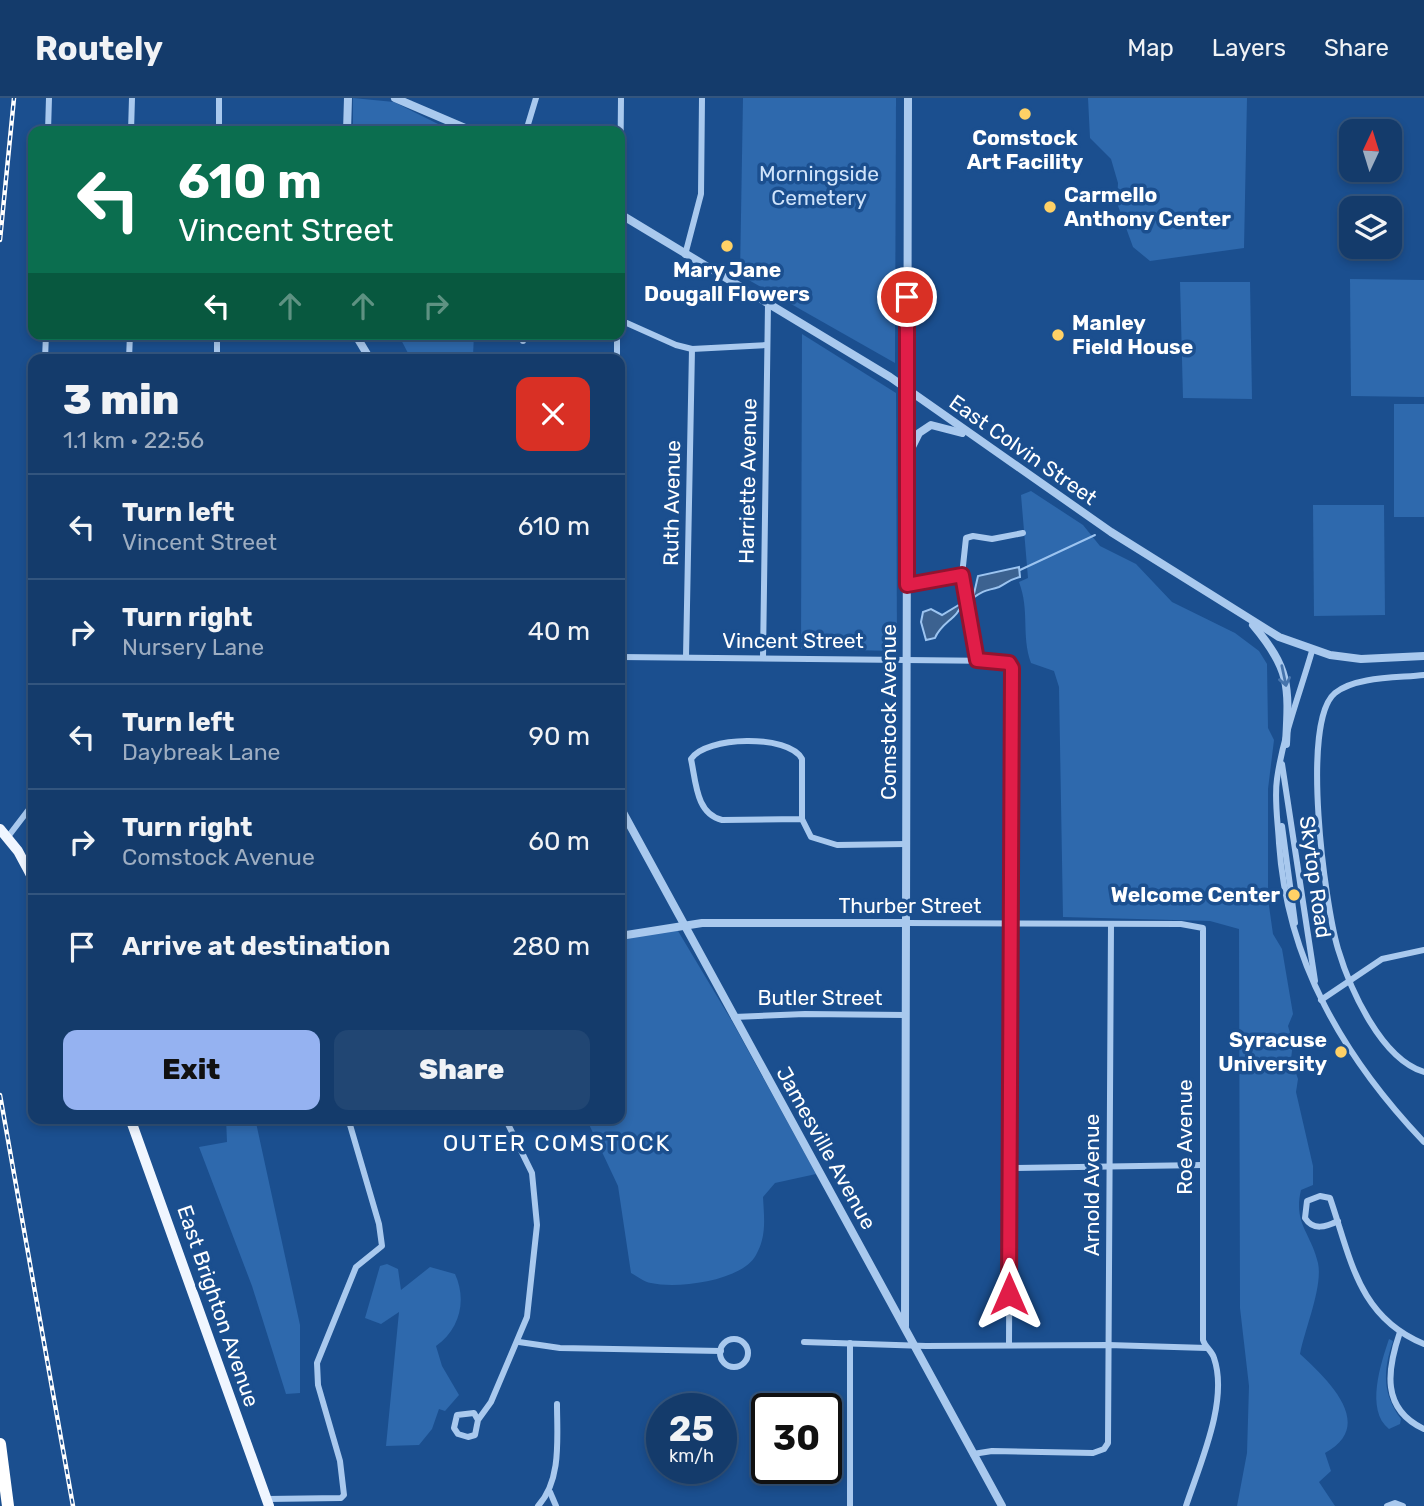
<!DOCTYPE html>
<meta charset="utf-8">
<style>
body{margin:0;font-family:Rubik,sans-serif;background:#214673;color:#f1f3f6;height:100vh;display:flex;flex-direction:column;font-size:26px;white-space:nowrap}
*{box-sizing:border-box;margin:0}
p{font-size:23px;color:#9dadc1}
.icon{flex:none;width:38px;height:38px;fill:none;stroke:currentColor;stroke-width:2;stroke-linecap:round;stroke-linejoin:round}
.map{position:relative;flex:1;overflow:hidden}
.sheet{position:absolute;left:28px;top:256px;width:597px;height:770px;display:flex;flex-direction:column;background:#143b6b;border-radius:14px;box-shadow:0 4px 10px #0003,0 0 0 2px #33557e}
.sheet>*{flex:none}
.guide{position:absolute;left:28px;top:28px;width:597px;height:214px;border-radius:14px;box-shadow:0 4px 10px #0003,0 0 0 2px #33557e;background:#0b6e4f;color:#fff;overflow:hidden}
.needle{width:46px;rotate:4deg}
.controls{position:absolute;left:1339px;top:21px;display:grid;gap:14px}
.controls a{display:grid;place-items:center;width:63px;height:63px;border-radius:14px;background:#143b6b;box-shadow:0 4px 10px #0003,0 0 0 2px #33557e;font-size:35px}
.speed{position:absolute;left:646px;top:1295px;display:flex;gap:14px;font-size:35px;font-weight:700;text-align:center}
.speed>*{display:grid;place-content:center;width:91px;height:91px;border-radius:50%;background:#143b6b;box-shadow:0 4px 10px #0003,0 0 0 2px #33557e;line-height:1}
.speed small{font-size:18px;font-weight:400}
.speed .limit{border:4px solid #111;border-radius:10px;background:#fff;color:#111}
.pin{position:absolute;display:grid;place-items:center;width:60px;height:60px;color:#fff;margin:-30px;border:4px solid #fff;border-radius:50%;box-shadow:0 2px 7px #0007}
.me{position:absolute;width:77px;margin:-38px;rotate:0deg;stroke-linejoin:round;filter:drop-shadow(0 0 5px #0008)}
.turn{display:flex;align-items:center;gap:24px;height:147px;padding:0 35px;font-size:32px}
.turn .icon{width:91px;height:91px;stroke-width:2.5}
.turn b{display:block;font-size:49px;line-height:60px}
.lanes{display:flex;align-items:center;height:66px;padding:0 35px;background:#0003;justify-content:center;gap:35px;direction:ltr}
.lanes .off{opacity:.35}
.round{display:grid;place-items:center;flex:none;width:74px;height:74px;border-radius:14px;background:#214673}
.headline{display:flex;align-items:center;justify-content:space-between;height:119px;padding:0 35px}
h1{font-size:42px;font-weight:800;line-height:52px}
.primary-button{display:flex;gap:14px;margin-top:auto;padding:14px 35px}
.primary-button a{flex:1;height:80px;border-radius:14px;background:#95b2f1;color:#111;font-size:28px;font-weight:800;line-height:80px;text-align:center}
.primary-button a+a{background:#214673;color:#f1f3f6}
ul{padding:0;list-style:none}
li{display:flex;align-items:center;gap:21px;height:105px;padding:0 35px;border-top:2px solid #33557e}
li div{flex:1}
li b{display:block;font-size:26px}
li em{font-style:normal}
header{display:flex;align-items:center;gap:42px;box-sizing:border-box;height:98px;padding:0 35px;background:#143b6b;border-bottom:2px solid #33557e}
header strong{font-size:33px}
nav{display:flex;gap:38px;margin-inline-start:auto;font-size:24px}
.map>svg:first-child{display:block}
.green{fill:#2e69ad}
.water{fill:#3c6290;stroke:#9cc4f0;stroke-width:2}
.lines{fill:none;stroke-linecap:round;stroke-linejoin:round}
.stream{stroke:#9cc4f0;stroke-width:2}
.minor{stroke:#a9c9ee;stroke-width:6}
.tertiary{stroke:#a9c9ee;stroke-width:8}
.primary{stroke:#f0f6ff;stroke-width:10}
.motorway{stroke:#fff;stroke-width:12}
.rail-casing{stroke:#fff;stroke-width:4.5}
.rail{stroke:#1b4f8f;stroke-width:2;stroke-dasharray:5;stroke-linecap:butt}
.oneway{stroke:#4674ac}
.route-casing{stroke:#92132f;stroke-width:18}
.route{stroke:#e11d48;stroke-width:12}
.poi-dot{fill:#ffd166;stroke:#1b4f8f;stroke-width:2.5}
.labels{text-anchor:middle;stroke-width:7;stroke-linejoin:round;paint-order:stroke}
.poi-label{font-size:21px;font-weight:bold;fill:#fff;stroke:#1b4f8f}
.park-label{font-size:21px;fill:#cfe3fa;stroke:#1b4f8f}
.street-label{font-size:21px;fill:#fff;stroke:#1b4f8f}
.neighbourhood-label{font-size:23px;letter-spacing:2px;fill:#fff;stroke:#1b4f8f}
</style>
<header>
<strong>Routely</strong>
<nav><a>Map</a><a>Layers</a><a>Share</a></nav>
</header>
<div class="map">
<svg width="1424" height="1408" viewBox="0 0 1424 1408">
<rect width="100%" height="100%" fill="#1b4f8f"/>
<g class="green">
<path d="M353 0 394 4 452 33H353Z"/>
<path d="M743 0H896L895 265 740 177Z"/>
<path d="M1088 0H1247L1244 150 1150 163 1133 149 1117 105 1118 85 1111 61 1090 40Z"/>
<path d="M1350 181 1424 182V299L1351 298Z"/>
<path d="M1180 184H1250L1252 301 1183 300Z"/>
<path d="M398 236H474L473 258 409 257Z"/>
<path d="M802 236 896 295 897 553 801 551Z"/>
<rect x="1394" y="306" width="30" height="113"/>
<path d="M1031 393 1083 427 1100 448 1136 466 1172 504 1235 535 1259 553 1267 566 1268 630 1274 642 1268 691V801L1273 836 1282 851 1293 916 1288 928 1293 945 1291 961 1298 981 1296 994 1313 1068V1087L1301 1092C1293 1125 1311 1135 1318 1165 1323 1189 1305 1230 1300 1256 1327 1281 1377 1327 1325 1355L1331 1373 1319 1384 1335 1408H1237L1247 1355 1249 1288 1240 1210 1239 831 1210 823 1063 819 1059 589 1054 573 1031 565C1021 537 1030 513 1019 484L1028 480 1021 397Z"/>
<path d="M1313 407H1384L1385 517 1314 518Z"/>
<path d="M657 833H678L733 925 816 1076 775 1085 763 1099C764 1119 767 1138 756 1157 742 1183 678 1191 651 1185 644 1184 637 1178 631 1175L618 1088 586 1020H620V842Z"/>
<path d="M226 1020H255L300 1227V1295L286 1296 252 1188 199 1049 227 1044Z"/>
<path d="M387 1166 398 1171 401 1192 430 1169 455 1176C467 1202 460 1231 436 1248L442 1268 459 1297 445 1313 439 1311 432 1331 419 1347 386 1348 399 1214 381 1226 365 1220 380 1168Z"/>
<path d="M1389 1241 1393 1243C1383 1273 1382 1295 1401 1321L1400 1326 1389 1331C1365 1312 1381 1265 1389 1241Z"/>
</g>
<g class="water">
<path d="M1019 469 1020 479C1010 481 1007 485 999 489 987 493 985 491 973 500L978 478Z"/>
<path d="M962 505C958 521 941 524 935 540L926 542 921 524 923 514 931 511 942 517Z"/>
</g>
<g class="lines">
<path class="stream" d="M1020 472 1095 437"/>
<g class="minor">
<path d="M48 33 49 0"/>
<path d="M131 33 132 0"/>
<path d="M219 33V0"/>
<path d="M526 33 536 0"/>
<path d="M620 103 621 0"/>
<path d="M685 157 701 96 702 0"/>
<path d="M620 222 676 247 692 251 767 247"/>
<path d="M217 236V261"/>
<path d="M523 236V243"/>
<path d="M45 261 46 236"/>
<path d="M129 261 130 236"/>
<path d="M617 261V236"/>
<path d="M907 487 962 477"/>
<path d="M1312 553C1300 595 1283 638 1277 681 1274 702 1278 724 1279 745 1287 863 1344 960 1424 1044"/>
<path d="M620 559 1001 563 1009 565 1012 570 1009 1247"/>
<path d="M686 559 692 251"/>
<path d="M763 560 768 206"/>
<path d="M977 562 962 477 966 440 973 438 992 441 1023 435"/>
<path d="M1424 577C1399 580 1356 578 1335 595 1300 624 1325 807 1338 851 1350 891 1381 961 1424 974"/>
<path d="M1282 666 1315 883"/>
<path d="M802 721 722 722C696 716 696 684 691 661 705 638 789 636 802 661V721L811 739 837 747 906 746"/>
<path d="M1282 728 1295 825"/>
<path d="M7 740 33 706"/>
<path d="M906 825 1181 826 1203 830V1242C1205 1249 1212 1253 1214 1260 1229 1303 1199 1368 1186 1408"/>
<path d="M1321 902 1382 861 1424 852"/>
<path d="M734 919 805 916 905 917"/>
<path d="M1010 1070 1202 1067"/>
<path d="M1338 1123C1326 1129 1313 1133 1305 1120L1307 1103 1320 1098 1330 1100C1351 1161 1358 1219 1424 1246"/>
<path d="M1400 1234C1387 1272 1381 1311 1424 1331"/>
<circle cx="734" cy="1255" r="14"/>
<path d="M519 1244 560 1250 721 1253"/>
<path d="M804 1244 926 1248 1108 1247 1207 1250"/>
<path d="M850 1245V1408"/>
<path d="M478 1322 474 1315 457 1317 454 1330 458 1336 468 1339 475 1337 478 1322 491 1304 527 1219 537 1127 532 1075 505 1020"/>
<path d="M973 1356 992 1353 1093 1355 1104 1351 1108 1345 1111 826"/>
<path d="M550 1394 556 1408"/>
<path d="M267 1401 341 1400 344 1397 340 1363 318 1287 317 1265 356 1169 382 1148 379 1126 348 1020"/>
<path d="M538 1408C562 1382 557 1339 557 1306"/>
<path d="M1387 1408 1395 1405 1403 1408"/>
</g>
<g class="tertiary">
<path d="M395 0 472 33"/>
<path d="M347 33 348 0"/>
<path d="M620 116 890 279 1111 434 1279 539 1330 557 1361 561 1424 558"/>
<path d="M355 236 370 261"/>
<path d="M908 357 919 335 931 327 962 335"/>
<path d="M1253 527C1291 572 1289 589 1286 646"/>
<path d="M620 709 1002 1408"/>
<path d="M620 838 702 825H906"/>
<path d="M905 1228 908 0"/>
</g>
<g class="primary">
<path d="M0 731 18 753 33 781"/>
<path d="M130 1020 269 1408"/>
</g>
<path class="motorway" d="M0 1346 8 1408"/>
<g class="rail-casing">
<g id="rail">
<path d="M0 142 14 0"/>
<path d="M0 997 73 1408"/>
</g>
</g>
<use href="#rail" class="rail"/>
</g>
<defs><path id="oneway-shaft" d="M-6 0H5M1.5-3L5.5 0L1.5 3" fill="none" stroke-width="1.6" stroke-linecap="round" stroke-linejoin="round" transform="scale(1.75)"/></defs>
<use class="oneway" href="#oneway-shaft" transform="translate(1284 578) rotate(78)"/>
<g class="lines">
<g class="route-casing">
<path id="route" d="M907 199V487L962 477 977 562 1009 565 1012 570 1009 1196"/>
</g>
<use href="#route" class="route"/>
</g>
<g class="poi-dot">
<circle cx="1025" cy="16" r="7"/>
<circle cx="1050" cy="109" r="7"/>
<circle cx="727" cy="148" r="7"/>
<circle cx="1058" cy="237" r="7"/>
<circle cx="1294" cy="797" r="7"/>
<circle cx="1341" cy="954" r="7"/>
</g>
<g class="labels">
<g class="poi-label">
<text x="1025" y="47">Comstock<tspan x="1025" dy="24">Art Facility</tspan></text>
<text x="1064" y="104" text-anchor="start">Carmello<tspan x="1064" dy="24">Anthony Center</tspan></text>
<text x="727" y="179">Mary Jane<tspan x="727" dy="24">Dougall Flowers</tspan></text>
<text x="1072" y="232" text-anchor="start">Manley<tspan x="1072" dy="24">Field House</tspan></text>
<text x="1280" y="804" text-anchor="end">Welcome Center</text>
<text x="1327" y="949" text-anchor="end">Syracuse<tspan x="1327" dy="24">University</tspan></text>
</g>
<g class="park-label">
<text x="819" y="83">Morningside<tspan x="819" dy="24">Cemetery</tspan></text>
</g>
<g class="street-label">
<text transform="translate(1023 352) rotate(35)" y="7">East Colvin Street</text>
<text transform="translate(748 383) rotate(-89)" y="7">Harriette Avenue</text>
<text transform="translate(672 405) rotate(-89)" y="7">Ruth Avenue</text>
<text x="793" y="550">Vincent Street</text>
<text transform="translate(889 614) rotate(-90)" y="7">Comstock Avenue</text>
<text transform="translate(1315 779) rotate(82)" y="7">Skytop Road</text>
<text x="910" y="815">Thurber Street</text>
<text x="820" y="907">Butler Street</text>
<text transform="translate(1185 1039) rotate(-90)" y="7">Roe Avenue</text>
<text transform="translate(826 1050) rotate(61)" y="7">Jamesville Avenue</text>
<text transform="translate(1092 1087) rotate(-90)" y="7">Arnold Avenue</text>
<text transform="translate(218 1208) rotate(71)" y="7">East Brighton Avenue</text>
</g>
<g class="neighbourhood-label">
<text x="557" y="1053">OUTER COMSTOCK</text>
</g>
</g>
</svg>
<div class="controls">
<a><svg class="needle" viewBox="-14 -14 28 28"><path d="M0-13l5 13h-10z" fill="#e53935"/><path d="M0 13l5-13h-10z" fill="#9dadc1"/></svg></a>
<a><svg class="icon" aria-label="layers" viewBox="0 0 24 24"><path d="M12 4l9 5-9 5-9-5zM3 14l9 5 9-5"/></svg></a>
</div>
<div class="speed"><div>25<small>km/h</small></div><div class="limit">30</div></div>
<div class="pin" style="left:907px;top:199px;background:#d93025"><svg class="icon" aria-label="arrive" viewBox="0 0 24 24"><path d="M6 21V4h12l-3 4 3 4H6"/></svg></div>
<svg class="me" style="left:1009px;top:1196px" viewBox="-20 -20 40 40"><path d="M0-17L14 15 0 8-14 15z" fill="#e11d48" stroke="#fff" stroke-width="4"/></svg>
<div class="guide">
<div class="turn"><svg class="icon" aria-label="left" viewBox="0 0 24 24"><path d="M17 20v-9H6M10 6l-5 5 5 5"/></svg><div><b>610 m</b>Vincent Street</div></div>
<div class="lanes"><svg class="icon" aria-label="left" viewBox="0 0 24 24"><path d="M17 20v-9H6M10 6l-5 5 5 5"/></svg><svg class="icon off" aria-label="ahead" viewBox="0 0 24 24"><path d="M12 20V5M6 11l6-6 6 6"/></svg><svg class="icon off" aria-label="ahead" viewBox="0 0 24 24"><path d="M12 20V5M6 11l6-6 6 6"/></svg><svg class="icon off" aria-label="right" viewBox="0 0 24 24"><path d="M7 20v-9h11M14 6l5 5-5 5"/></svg></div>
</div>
<section class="sheet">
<div class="headline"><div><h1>3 min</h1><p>1.1 km · 22:56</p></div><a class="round" style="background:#d93025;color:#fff"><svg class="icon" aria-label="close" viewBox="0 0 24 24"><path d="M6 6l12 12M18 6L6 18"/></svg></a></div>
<ul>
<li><svg class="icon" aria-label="left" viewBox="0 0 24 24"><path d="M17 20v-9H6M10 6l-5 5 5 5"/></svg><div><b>Turn left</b><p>Vincent Street</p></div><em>610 m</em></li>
<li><svg class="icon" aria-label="right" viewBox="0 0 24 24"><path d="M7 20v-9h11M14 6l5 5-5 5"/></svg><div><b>Turn right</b><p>Nursery Lane</p></div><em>40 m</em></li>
<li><svg class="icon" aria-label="left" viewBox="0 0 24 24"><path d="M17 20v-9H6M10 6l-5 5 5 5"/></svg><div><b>Turn left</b><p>Daybreak Lane</p></div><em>90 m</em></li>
<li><svg class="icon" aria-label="right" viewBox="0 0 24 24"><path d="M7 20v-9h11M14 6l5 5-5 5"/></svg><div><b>Turn right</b><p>Comstock Avenue</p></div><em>60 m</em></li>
<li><svg class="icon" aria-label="arrive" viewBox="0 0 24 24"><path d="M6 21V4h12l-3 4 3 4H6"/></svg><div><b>Arrive at destination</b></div><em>280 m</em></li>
</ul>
<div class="primary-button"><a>Exit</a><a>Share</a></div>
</section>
</div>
